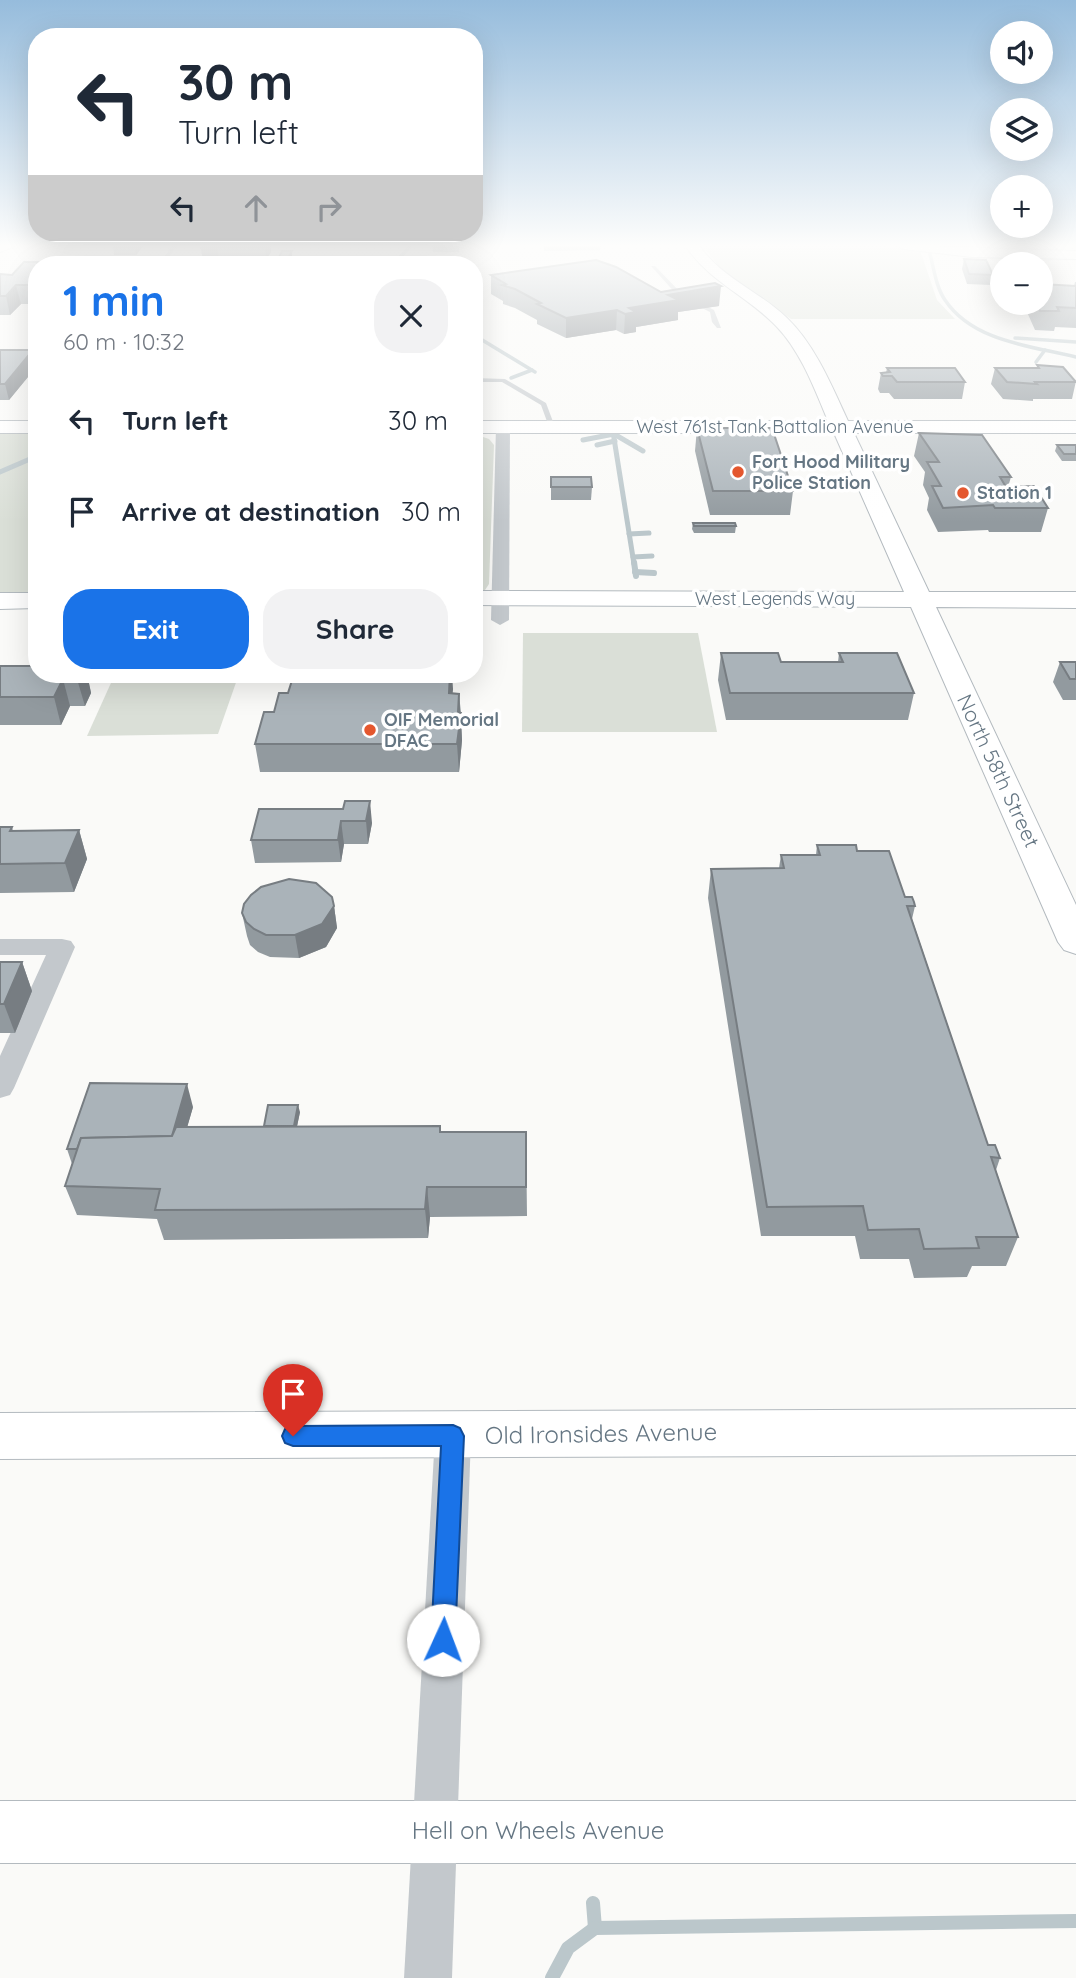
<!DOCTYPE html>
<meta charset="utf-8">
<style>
body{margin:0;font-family:Quicksand,sans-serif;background:#f2f2f3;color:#1f2937;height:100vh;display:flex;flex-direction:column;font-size:26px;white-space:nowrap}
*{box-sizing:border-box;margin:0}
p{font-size:23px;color:#747a83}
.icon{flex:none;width:38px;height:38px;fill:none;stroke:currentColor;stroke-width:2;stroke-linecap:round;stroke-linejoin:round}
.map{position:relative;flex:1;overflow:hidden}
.side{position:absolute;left:28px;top:256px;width:455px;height:427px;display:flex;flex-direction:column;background:#fff;border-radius:28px;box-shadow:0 7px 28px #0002}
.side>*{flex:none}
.guide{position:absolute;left:28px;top:28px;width:455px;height:214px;border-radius:28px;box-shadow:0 7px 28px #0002;background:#fff;color:#1f2937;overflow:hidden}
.controls{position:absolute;left:990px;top:21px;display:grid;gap:14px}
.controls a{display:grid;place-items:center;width:63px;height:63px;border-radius:50%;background:#fff;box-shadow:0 7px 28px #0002;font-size:35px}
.pin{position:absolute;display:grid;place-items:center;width:60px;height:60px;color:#fff;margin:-72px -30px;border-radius:50% 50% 50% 0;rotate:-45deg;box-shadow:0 0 7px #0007}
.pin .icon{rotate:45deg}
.me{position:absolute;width:77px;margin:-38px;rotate:2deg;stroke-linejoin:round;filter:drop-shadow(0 0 5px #0008)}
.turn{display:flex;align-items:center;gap:24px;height:147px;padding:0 35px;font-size:32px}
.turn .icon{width:91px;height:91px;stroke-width:2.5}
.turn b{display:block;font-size:49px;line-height:60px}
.lanes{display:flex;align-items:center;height:66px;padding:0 35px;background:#0003;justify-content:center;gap:35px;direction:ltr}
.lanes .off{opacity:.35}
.round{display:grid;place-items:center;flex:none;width:74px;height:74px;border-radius:28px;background:#f2f2f3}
.headline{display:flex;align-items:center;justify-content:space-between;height:119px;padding:0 35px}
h1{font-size:42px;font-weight:800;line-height:52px;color:#1a73e8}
.primary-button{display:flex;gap:14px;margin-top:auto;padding:14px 35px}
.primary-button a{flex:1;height:80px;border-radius:28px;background:#1a73e8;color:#fff;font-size:28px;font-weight:800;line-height:80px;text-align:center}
.primary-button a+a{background:#f2f2f3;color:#1f2937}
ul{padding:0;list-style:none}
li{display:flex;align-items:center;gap:21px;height:91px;padding:0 35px}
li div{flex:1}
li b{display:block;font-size:26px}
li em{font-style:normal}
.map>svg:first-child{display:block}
.green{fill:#dadfd7}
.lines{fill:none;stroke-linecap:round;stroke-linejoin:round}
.stream-far3{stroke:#bbc7cb;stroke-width:3.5}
.stream-far2{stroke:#bbc7cb;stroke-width:5}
.stream-far1{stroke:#bbc7cb;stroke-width:6}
.stream{stroke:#bbc7cb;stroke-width:14}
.secondary-casing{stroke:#b3babf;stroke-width:2}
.lane{fill:#c3c8cc;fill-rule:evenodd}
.street{fill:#c3c8cc;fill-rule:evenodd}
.secondary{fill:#fff;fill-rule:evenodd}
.wall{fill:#929a9f}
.shaded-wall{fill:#777d82}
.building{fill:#aab3b9;stroke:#777d82;stroke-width:2}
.route{fill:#1a73e8;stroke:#114b97;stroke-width:2}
.poi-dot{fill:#e4572e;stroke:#fff;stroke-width:2.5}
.labels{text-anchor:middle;stroke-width:7;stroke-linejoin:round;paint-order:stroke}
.far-street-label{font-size:18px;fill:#657683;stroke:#fff}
.far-poi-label{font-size:18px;font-weight:bold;fill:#657683;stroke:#fff;text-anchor:start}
.street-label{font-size:21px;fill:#657683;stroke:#fff}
.near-street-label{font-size:24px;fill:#657683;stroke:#fff}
</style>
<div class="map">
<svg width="1076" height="1978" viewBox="0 0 1076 1978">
<rect width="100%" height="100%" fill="#fafaf8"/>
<g class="green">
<path d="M702 245H875L920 250 937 300 955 319H791L720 268Z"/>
<rect x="0" y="432" width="37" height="163"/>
<path d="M474 434 489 439 494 445 489 584 485 590 474 593Z"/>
<path d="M523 633H698L717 732H522Z"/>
<path d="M115 674H239L218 734 87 736Z"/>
</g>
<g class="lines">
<g class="stream-far3">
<path d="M930 254C934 269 936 287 945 300 973 342 1032 346 1076 357"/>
<path d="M394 264 411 245"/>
<path d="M474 335 535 372"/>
<path d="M1015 338 1076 342"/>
<path d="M1036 362 1045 350"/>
<path d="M511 378 532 370"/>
</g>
<g class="stream-far2">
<path d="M613 432 634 564"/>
<path d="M583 440 614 434 643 451"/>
<path d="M597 445 615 441"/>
<path d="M0 472 37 456"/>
<path d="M629 534 649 533"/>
<path d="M633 557 652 556"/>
</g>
<g class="stream-far1">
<path d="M634 562 636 576"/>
<path d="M635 572 654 573"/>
</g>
<g class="stream">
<path d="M593 1903 595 1928 1076 1921"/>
<path d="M552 1978 568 1948 595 1928"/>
</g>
<g class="secondary-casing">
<g id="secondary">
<path d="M0 245H17L0 252Z"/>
<path d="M685 245H699C721 278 759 291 787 318 815 345 832 386 848 421H1076V433H854L929 592H1076V608L936 607 1076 905V954L1064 950 1058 942 911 607 474 605V591L904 592 834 433H474V421H828C815 390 801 352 777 327 748 296 709 282 685 245Z"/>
<path d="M896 245 1076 251V259L972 257 903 249Z"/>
<rect x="0" y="421" width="37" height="12"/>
<path d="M0 593H37V608L0 609Z"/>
<path d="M1076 1409V1455L0 1459V1413Z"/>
<rect x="0" y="1801" width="1076" height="62"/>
</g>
</g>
<g class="lane">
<path d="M173 245H178L163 264H159Z"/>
<path d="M1042 245H1047L1057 255 1053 256Z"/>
<path d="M651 266H655L682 294 714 310 721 328H717L712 322 710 312 678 296Z"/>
<path d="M37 347V351L31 354H0V350H30Z"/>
<path d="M474 378 505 379 546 403 555 427 552 429 549 427 541 405 502 382H474Z"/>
</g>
<g class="street">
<path d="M503 423 510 427 509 620 500 625 491 620 496 427Z"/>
<path d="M0 939H62L71 941 75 947 14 1088 10 1095 0 1098V1056L46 955H0Z"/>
<path d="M453 1419 466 1424 471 1436 452 1978H404L435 1436 440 1424Z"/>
</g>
<use href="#secondary" class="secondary"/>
</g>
<g class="wall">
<path d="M113 245H144L136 255H114Z"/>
<path d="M203 245H270L271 252 266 260H219L203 262 201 248Z"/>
<path d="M432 245H460L459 252H433Z"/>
<path d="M544 245H601L600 250 544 251Z"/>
<path d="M292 256 288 264H278V260Z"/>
<path d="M964 259 993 275 991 285 967 284 962 269Z"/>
<path d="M37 264V304H21L10 315H0V274L12 275Z"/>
<path d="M1041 272 1051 284 1050 285 1074 286 1075 282H1076V328L1055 327 1054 331 1035 330 1023 303H1041Z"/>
<path d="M491 275 661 292 719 306 678 312V320L636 327V332L624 334 616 330 566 338 537 324V320L515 308 503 304V301L491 294Z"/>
<path d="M0 350 37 366 9 400H0Z"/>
<path d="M1037 365 1076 381 1072 399H1033V401L1003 399 991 384 995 368H1037Z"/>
<path d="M887 368 965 382 962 399H894L889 393H880L878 389 881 373H886Z"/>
<path d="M697 428 793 491 790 515H710L695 451Z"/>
<path d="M919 433 1011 477 1008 487 1048 508 1041 532H989L988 530 938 532 927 510 929 498 923 485 925 472 914 456Z"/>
<path d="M1057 445H1076V461H1062L1055 451Z"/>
<path d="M551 477 592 487 591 500H551Z"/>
<path d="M693 523 736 526 735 533H694L692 529Z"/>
<path d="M721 653 781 662H838L839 653 914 693 908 720H726L718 680Z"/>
<path d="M1060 662H1076V700H1063L1053 682Z"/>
<path d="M0 666 87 674 91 693 85 706H70L61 725H0Z"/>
<path d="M453 689 452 693 459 694 461 713 462 740 459 772H260L255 744 274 712Z"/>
<path d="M343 809 372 823 368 844H344L341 862 255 863 251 840Z"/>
<path d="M0 827H12L13 831 79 830 87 859 74 892 0 893Z"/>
<path d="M817 845 857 851 915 906 912 919 988 1145 1000 1158 996 1170 1018 1237 1006 1266H972L967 1277 914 1278 909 1259H860L855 1236H761L708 898 711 869 779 868 781 855H816Z"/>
<path d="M334 906 337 928 326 947 299 958 270 957 258 952 250 945 247 936 242 913Z"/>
<path d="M0 962H22L32 991 15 1033H0Z"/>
<path d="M193 1107 187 1127 264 1126 300 1112 297 1126 441 1132H526L527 1216 430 1217 428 1238 164 1240 157 1219 77 1215 65 1186 72 1164 67 1149Z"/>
</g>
<g class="shaded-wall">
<path d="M135 245H144L136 255 134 246Z"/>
<path d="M265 245H270L271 252 266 260Z"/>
<path d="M217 246 219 260 203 262 201 248Z"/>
<path d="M292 251V256L287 264V260Z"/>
<path d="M16 285 21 304 10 315 6 296Z"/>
<path d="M721 286 719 306 678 312V320L636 327V332L624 334 625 314 629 308 668 295Z"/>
<path d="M617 310 616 330 566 338V318Z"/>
<path d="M33 350 37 366 9 400 5 384Z"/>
<path d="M80 674H87L91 693 85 706 77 679Z"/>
<path d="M450 674H452L453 689 450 720 449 693Z"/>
<path d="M63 679 70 706 61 725 54 697Z"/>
<path d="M459 694 462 740 459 772 457 744Z"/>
<path d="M370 801 372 823 368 844 366 821Z"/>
<path d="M341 821 344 844 341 862 338 840Z"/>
<path d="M79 830 87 859 74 892 65 863Z"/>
<path d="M334 906 337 928 326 947 299 958 295 935Z"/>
<path d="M22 962 32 991 15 1033 4 1004Z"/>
<path d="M187 1084 193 1107 176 1166 170 1143Z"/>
<path d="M298 1105 300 1112 295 1136 294 1129Z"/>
<path d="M427 1187 430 1217 428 1238 425 1209Z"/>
</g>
<g class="building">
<path d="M203 245H265L217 246 201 248Z"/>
<path d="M282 251H292L287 260H278Z"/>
<path d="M964 259 986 260 993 275 969 274Z"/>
<path d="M596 260 616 267 661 292 715 283 721 286 668 295 679 300 629 308 636 312 625 314 617 310 566 318 537 304 541 303 515 289 502 285 506 284 491 275Z"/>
<path d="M24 262H63L61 264H37V285H16L6 296H0V274L12 275Z"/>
<path d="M1041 272H1044L1051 284 1041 283Z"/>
<path d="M1041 284 1076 286V308L1057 307 1059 311H1040L1036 303H1041Z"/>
<path d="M0 350H33L5 384H0Z"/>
<path d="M1037 365 1063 367 1076 382H1035L1037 384 1007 382 995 368H1039Z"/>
<path d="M887 368H955L965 382H897L892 376H883L881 373 890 372Z"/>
<path d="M697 428H772L793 491H713Z"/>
<path d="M919 433 982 435 1011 477H1000L1006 487 1034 486 1048 508H995L993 505 943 508 932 486H941L927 462H939Z"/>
<path d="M1057 445H1076V454H1064Z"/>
<path d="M551 477H591L592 487H551Z"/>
<path d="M693 523H735L736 526H694Z"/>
<path d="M721 653H778L781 662H843L839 653H897L914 693H730Z"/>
<path d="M1060 662H1076V679H1070Z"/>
<path d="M0 666H37V674H80L77 679H63L54 697H0Z"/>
<path d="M294 674H450L449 693 459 694 458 712 461 713 457 744H255L264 712H274L279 693H288Z"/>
<path d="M345 801H370L366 821H341L338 840H251L259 809H343Z"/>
<path d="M0 827H12L10 831 79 830 65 863 0 864Z"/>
<path d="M817 845H856L857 851H889L905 897H912L914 902 915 906H907L988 1145H995L1000 1158 991 1157 1018 1237H976L979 1248 924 1249 919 1229 868 1230 863 1206 767 1207 711 869 784 868 781 855H820Z"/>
<path d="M289 879 316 883 332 897 334 906 322 924 295 935H266L254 929 246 922 242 913 244 904 251 895 261 887Z"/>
<path d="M0 962H22L4 1004H0Z"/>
<path d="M90 1083 187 1084 172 1136 81 1138 77 1149H67Z"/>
<path d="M268 1105H298L294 1126H264Z"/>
<path d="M440 1126V1132H526V1187H427L425 1209 155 1210 160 1189 65 1186 81 1138 172 1136 176 1127Z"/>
</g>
<linearGradient id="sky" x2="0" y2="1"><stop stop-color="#96bcdc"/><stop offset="0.47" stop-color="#fdfdfc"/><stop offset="1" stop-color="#fdfdfc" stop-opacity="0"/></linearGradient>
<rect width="1076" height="522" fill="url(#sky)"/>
<path class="route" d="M453 1425 460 1428 464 1436 455 1640 452 1649 443 1652 434 1649 431 1640 441 1446H293L285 1443 282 1436 285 1429 293 1426Z"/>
<g class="poi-dot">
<circle cx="738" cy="472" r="7"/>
<circle cx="963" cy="493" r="7"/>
<circle cx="370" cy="730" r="7"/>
</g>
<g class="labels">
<g class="far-street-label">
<text x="775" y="433">West 761st Tank Battalion Avenue</text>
<text x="775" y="605">West Legends Way</text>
</g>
<g class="far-poi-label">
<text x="752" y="468">Fort Hood Military<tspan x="752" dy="21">Police Station</tspan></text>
<text x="977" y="499">Station 1</text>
<text x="384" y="726">OIF Memorial<tspan x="384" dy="21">DFAC</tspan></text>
</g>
<g class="street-label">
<text transform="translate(998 771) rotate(65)" y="7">North 58th Street</text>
</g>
<g class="near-street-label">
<text transform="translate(601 1434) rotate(-1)" y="8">Old Ironsides Avenue</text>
<text x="538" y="1839">Hell on Wheels Avenue</text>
</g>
</g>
</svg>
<div class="controls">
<a><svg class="icon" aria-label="sound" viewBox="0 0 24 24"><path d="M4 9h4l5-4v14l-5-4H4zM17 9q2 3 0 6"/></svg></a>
<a><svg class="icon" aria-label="layers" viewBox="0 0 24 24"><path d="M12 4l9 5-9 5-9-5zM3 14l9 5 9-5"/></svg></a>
<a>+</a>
<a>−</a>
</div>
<div class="pin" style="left:293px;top:1436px;background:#d93025"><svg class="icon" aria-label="arrive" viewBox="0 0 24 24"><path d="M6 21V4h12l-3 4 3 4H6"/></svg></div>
<svg class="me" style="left:443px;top:1640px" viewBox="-20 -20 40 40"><circle r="19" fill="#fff"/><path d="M0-13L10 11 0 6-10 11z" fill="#1a73e8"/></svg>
<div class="guide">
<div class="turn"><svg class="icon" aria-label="left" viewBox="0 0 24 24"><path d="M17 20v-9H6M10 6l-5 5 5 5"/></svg><div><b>30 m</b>Turn left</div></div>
<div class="lanes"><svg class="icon" aria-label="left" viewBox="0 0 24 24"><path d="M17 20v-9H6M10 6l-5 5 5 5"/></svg><svg class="icon off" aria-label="ahead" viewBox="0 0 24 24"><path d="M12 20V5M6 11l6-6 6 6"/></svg><svg class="icon off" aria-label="right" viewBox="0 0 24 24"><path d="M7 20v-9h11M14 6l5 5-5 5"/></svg></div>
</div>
<section class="side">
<div class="headline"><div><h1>1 min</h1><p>60 m · 10:32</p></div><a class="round"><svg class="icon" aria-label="close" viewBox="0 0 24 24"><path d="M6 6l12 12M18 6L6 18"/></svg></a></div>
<ul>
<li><svg class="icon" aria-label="left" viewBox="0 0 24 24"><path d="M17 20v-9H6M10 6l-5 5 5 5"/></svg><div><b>Turn left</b></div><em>30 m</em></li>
<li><svg class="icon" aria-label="arrive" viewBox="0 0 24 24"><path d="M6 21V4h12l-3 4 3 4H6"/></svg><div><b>Arrive at destination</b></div><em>30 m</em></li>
</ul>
<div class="primary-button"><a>Exit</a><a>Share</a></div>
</section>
</div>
